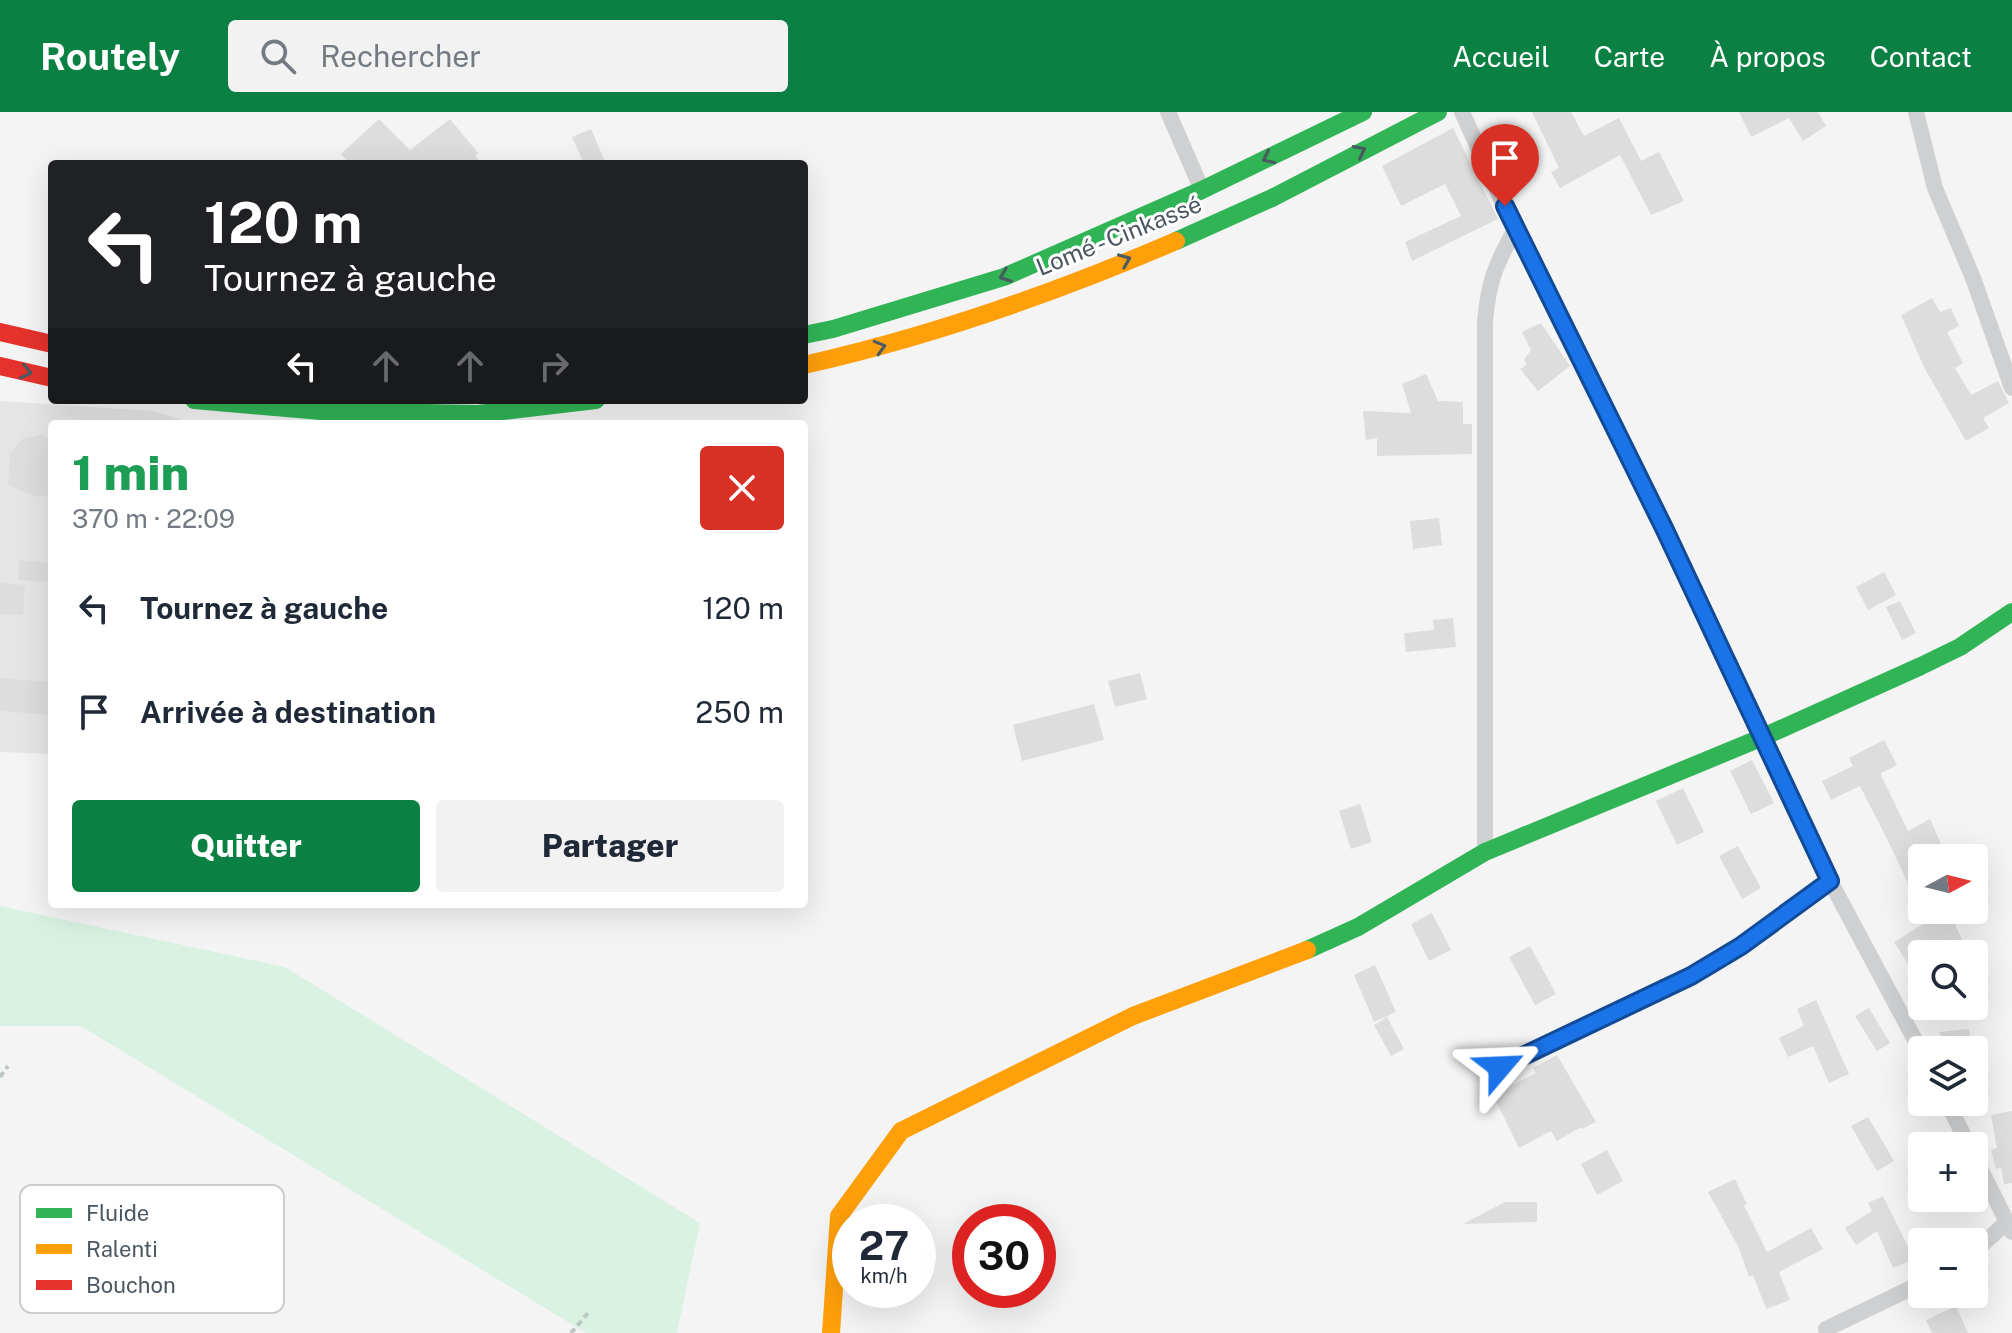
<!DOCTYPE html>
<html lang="fr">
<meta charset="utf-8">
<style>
body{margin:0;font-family:"Public Sans",sans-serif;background:#f2f2f3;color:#1f2937;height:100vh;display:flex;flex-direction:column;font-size:30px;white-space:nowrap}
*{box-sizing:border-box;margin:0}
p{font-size:26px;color:#747a83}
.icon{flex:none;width:44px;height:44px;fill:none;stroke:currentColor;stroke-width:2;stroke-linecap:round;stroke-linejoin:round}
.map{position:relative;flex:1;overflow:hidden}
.sheet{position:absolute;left:48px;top:308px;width:760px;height:488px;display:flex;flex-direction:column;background:#fff;border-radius:8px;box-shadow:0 8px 32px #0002}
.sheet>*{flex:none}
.guide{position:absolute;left:48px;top:48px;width:760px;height:244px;border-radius:8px;box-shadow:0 8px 32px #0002;background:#202124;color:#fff;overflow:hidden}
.needle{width:52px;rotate:83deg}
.fabs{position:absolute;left:1908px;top:732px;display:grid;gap:16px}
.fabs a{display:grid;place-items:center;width:80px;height:80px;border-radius:8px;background:#fff;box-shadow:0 8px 32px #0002;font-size:40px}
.speed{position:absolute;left:832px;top:1092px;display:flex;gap:16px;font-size:40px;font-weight:700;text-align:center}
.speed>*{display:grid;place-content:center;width:104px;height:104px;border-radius:50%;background:#fff;box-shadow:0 8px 32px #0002;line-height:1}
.speed small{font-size:20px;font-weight:400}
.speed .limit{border:12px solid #d22;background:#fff;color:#111}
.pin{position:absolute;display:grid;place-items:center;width:68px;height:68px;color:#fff;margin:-82px -34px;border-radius:50% 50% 50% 0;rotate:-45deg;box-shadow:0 0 8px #0007}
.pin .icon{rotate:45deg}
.me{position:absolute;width:88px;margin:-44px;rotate:64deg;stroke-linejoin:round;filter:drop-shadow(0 0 6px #0008)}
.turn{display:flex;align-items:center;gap:28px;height:168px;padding:0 24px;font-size:36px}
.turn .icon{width:104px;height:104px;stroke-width:2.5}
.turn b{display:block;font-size:56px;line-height:68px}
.lanes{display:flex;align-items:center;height:76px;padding:0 24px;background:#0003;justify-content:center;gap:40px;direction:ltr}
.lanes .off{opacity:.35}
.round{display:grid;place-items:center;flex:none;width:84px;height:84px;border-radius:8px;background:#f2f2f3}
.overview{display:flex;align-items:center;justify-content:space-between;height:136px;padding:0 24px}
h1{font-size:48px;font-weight:800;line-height:60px;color:#1e9e55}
.primary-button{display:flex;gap:16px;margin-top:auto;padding:16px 24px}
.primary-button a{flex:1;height:92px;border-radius:8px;background:#0b8043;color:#fff;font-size:32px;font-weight:800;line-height:92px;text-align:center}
.primary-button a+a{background:#f2f2f3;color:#1f2937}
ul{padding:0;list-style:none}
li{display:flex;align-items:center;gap:24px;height:104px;padding:0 24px}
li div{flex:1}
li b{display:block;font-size:30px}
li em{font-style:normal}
header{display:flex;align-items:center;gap:48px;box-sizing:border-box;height:112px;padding:0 40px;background:#0b8043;color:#fff}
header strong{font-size:38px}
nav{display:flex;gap:44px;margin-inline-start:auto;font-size:28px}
.search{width:560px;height:72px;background:#f2f2f3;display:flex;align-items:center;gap:20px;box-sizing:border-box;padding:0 28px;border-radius:8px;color:#747a83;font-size:30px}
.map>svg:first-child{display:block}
.education{fill:#e6e5e6}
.green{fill:#d9f2e3}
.building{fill:#ddddde}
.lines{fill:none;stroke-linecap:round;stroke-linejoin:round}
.path{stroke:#bcc7c4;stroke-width:4;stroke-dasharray:6 4;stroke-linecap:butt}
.street{stroke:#ced0d2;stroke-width:16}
.fast{stroke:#30b455;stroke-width:18}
.slow{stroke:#ff9f0a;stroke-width:18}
.jam{stroke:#e5322d;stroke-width:18}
.oneway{stroke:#495b60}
.route-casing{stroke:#114b97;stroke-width:20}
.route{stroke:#1a73e8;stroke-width:14}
.labels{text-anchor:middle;stroke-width:6;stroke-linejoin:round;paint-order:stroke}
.street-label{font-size:24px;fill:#4a5661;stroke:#fff}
.key{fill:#fff;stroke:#c9ccd0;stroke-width:2}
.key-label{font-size:22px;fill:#4a5661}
</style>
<header>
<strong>Routely</strong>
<div class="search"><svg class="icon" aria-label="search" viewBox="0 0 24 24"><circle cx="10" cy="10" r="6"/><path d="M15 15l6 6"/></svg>Rechercher</div>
<nav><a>Accueil</a><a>Carte</a><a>À propos</a><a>Contact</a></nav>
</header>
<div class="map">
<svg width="2012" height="1221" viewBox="0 0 2012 1221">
<rect width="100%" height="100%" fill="#f4f4f4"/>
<path class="education" d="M0 289 153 299 197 312H52V642L0 640Z"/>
<path class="green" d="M0 794 285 855 700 1111 677 1221H586L81 914H0Z"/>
<g class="building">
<path d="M1532 0H1571L1584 24 1619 6 1641 49 1659 40 1684 89 1651 103 1620 43 1560 76 1551 60 1559 56Z"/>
<path d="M1739 0H1818L1826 14 1803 29 1789 6 1751 25Z"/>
<path d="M379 7 410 38 450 7 478 41 475 44 482 52H350L341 42Z"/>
<path d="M1453 16 1498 107 1412 149 1405 130 1461 104 1445 72 1401 94 1382 54Z"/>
<path d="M591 17 606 52H584L572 25Z"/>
<path d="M1932 186 1940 200 1951 196 1959 214 1947 220 1963 251 1955 256 1971 283 1998 269 2009 291 1983 306 1989 316 1966 329 1924 255 1901 203Z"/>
<path d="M1541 211 1570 254 1538 279 1520 257 1527 252 1524 248 1531 238 1522 220Z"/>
<path d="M1426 262 1438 289 1463 290V312H1472V342L1377 344V326L1366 328 1363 299 1411 301 1402 272Z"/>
<path d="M42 322 52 327V382L37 385 8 373 10 342 23 327Z"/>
<path d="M1439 406 1442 433 1413 437 1410 409Z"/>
<path d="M19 448 52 451V470L18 468Z"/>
<path d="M1884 460 1896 483 1868 498 1856 475Z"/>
<path d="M0 471 25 473 23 503 0 502Z"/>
<path d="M1900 489 1916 521 1902 528 1886 495Z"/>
<path d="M1453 506 1456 535 1406 540 1404 521 1434 518 1433 508Z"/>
<path d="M1140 561 1147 587 1115 595 1108 569Z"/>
<path d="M0 566 52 570V603L0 599Z"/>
<path d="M1094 592 1104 628 1022 649 1013 613Z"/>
<path d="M1884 628 1897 653 1881 661V663L1908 719 1930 707 1947 746H1922V798H1948L1969 842H1922V874L1894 830 1926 810 1890 733 1860 674 1831 688 1822 669 1853 654 1849 646Z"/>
<path d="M1752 648 1774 691 1751 702 1730 659Z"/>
<path d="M1683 676 1704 720 1677 733 1656 689Z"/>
<path d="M1360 692 1372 730 1351 737 1339 699Z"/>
<path d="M1738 734 1761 776 1742 787 1719 744Z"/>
<path d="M1432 801 1451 838 1429 849 1411 812Z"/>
<path d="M1530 834 1556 882 1535 893 1509 845Z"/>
<path d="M1375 853 1396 900 1374 910 1354 863Z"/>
<path d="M1816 888 1849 962 1829 971 1813 934 1788 945 1779 926 1804 914 1797 897Z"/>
<path d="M1869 896 1890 931 1877 939 1855 904Z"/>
<path d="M1387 905 1404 937 1391 944 1374 913Z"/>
<path d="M1969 917 1971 932 1946 935 1939 920Z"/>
<path d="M1557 943 1596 1010 1582 1017 1581 1015 1557 1029 1551 1019 1519 1036 1493 983 1536 961 1533 956Z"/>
<path d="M2012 999V1071L2004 1072 2001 1055 1996 1057 1991 1038 1997 1036 1991 1003Z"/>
<path d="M1868 1005 1894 1049 1877 1059 1851 1014Z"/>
<path d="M1607 1038 1623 1069 1597 1083 1581 1052Z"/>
<path d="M1735 1067 1747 1092 1744 1093 1767 1140 1811 1116 1823 1137 1779 1160 1790 1188 1766 1197 1753 1163 1749 1165 1739 1136 1708 1080Z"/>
<path d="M1883 1084 1914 1147 1893 1156 1877 1119 1856 1133 1845 1116 1872 1099 1868 1091Z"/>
<path d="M1505 1090H1537V1110L1463 1112Z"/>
<path d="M1956 1194 1968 1221H1932L1926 1208Z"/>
</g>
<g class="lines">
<g class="path">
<path d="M0 965 8 954"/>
<path d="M571 1221 588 1201"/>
</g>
<g class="street">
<path d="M1168 0 1202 78"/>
<path d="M1462 0 1515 118 1664 416 1830 769 1922 941"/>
<path d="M1916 0 1935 76 1973 166 2012 276"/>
<path d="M1485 740V210C1488 171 1496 151 1515 118"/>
<path d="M1500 955 1691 864 1741 834 1830 769"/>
<path d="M1947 990 1969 1034"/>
<path d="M1974 1044 2012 1120"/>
<path d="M1974 1140 2007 1110"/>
<path d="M1826 1217 1922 1171"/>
</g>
<g class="fast">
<path d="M1176 129 1272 86 1438 0"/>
<path d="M804 223 833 217 1004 165 1202 78 1363 0"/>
<path d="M194 288 321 299 478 302 596 288"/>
<path d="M1307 838 1358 815 1485 740 1763 625 1921 554 1960 535 2012 500"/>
</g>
<g class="slow">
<path d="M804 253C933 224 1055 181 1176 129"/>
<path d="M831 1221 839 1104 901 1019 1133 904 1307 838"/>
</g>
<g class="jam">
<path d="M0 220 52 232"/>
<path d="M0 254 52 266"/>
</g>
</g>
<defs><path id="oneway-chevron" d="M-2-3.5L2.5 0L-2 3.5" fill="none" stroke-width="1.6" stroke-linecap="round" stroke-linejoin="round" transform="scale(2)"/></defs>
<g class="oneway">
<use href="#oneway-chevron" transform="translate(1360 39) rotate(-27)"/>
<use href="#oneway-chevron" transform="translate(1268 46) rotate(154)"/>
<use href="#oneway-chevron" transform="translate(1125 148) rotate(-22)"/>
<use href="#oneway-chevron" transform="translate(1005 164) rotate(159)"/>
<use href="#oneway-chevron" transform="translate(880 235) rotate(-16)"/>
<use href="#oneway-chevron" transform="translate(26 260) rotate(13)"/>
</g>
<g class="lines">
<g class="route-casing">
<path id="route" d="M1500 955 1691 864 1741 834 1830 769 1664 416 1505 94"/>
</g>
<use href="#route" class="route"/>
</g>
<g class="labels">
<g class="street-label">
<text transform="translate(1119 124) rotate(-22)" y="8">Lomé - Cinkassé</text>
</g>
</g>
<rect x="20" y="1073" width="264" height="128" rx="12" class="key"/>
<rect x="36" y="1096" width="36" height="10" fill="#30b455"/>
<rect x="36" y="1132" width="36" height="10" fill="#ff9f0a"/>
<rect x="36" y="1168" width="36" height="10" fill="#e5322d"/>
<g class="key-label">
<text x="86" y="1109">Fluide</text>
<text x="86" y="1145">Ralenti</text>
<text x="86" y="1181">Bouchon</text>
</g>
</svg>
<div class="fabs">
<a><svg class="needle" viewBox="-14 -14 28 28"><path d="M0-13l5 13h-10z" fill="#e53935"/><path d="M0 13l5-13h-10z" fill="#747a83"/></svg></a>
<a><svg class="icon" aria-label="search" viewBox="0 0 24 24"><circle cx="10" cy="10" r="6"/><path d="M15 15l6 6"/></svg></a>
<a><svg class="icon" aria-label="layers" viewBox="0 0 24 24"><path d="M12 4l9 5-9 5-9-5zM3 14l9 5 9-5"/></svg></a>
<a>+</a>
<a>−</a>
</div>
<div class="speed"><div>27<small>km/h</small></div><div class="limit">30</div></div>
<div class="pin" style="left:1505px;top:94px;background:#d93025"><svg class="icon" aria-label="arrive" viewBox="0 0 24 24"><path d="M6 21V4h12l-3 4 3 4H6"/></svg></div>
<svg class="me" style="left:1500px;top:955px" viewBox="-20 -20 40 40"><path d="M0-17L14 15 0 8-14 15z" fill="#1a73e8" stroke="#fff" stroke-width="4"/></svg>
<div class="guide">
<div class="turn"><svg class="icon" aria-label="left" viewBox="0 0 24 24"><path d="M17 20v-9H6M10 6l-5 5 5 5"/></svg><div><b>120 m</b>Tournez à gauche</div></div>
<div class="lanes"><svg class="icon" aria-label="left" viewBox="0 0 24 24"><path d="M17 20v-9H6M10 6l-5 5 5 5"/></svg><svg class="icon off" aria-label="ahead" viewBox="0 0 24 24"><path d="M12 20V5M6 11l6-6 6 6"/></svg><svg class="icon off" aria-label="ahead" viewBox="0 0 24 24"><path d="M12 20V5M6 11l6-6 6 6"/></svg><svg class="icon off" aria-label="right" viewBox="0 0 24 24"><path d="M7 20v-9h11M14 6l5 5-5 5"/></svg></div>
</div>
<section class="sheet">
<div class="overview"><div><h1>1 min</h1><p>370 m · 22:09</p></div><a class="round" style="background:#d93025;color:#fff"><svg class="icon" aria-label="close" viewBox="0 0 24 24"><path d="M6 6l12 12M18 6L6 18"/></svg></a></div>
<ul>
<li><svg class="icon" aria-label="left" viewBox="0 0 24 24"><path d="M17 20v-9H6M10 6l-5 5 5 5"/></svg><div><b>Tournez à gauche</b></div><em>120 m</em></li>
<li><svg class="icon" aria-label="arrive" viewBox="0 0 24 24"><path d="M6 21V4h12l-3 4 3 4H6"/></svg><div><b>Arrivée à destination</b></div><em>250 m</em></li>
</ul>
<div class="primary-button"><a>Quitter</a><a>Partager</a></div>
</section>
</div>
